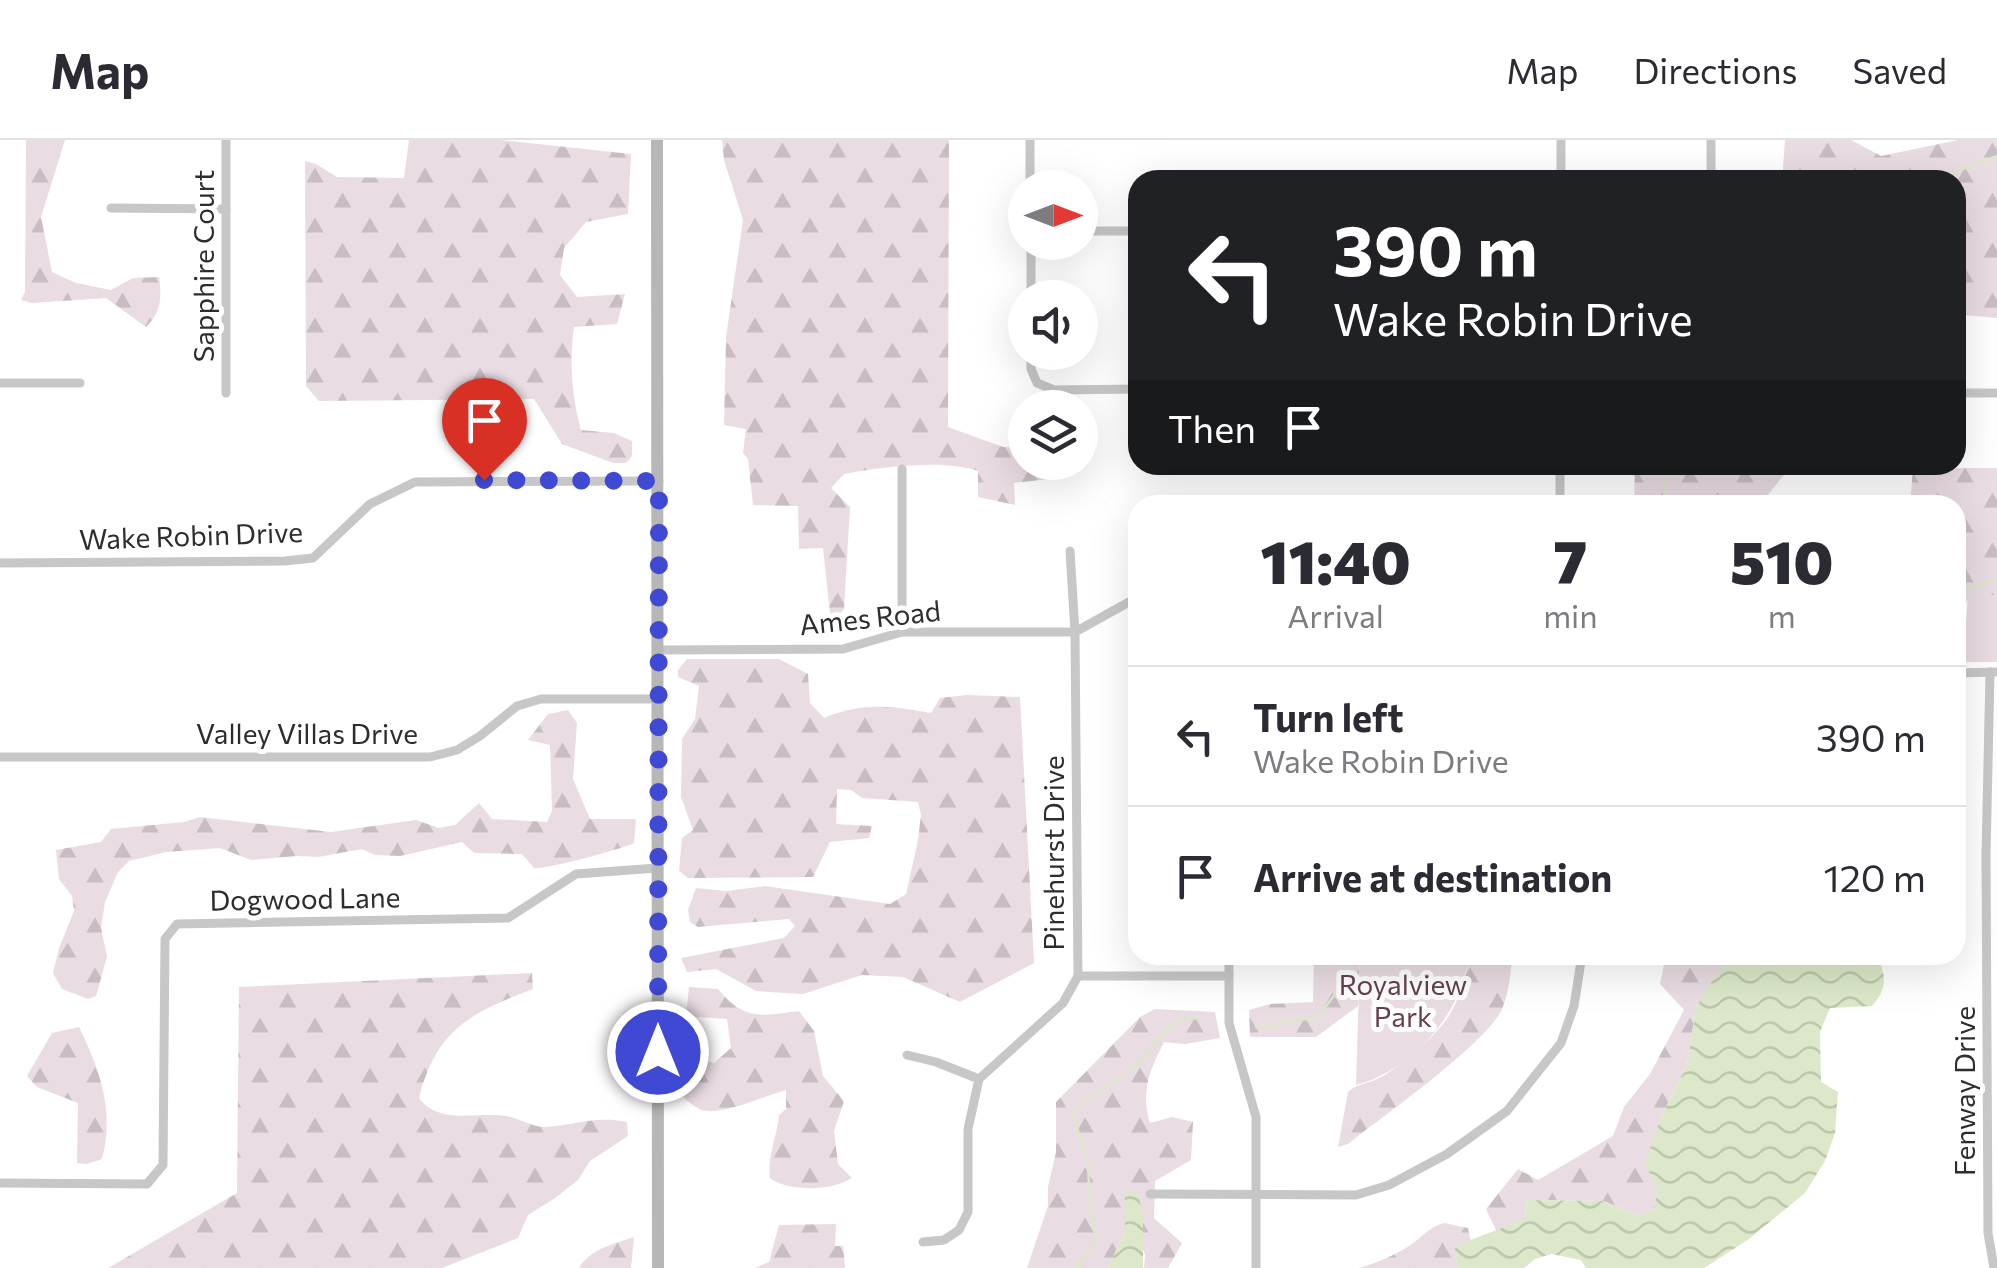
<!DOCTYPE html>
<style>
body{margin:0;font-family:Commissioner,sans-serif;background:#f2f2f3;color:#2b2b33;height:100vh;display:flex;flex-direction:column;font-size:38px;white-space:nowrap}
*{box-sizing:border-box;margin:0}
p{font-size:32px;color:#7c7c81}
.icon{flex:none;width:55px;height:55px;fill:none;stroke:currentColor;stroke-width:2;stroke-linecap:round;stroke-linejoin:round}
.map{position:relative;flex:1;overflow:hidden}
.drawer{position:absolute;left:1128px;top:355px;width:838px;height:470px;display:flex;flex-direction:column;background:#fff;border-radius:30px;box-shadow:0 10px 40px #0002}
.drawer>*{flex:none}
.top-card{position:absolute;left:1128px;top:30px;width:838px;height:305px;border-radius:30px;box-shadow:0 10px 40px #0002;background:#202124;color:#fff;overflow:hidden}
.needle{width:65px;rotate:90deg}
.fabs{position:absolute;left:1008px;top:30px;display:grid;gap:20px}
.fabs a{display:grid;place-items:center;width:90px;height:90px;border-radius:50%;background:#fff;box-shadow:0 10px 40px #0002;font-size:50px}
.pin{position:absolute;display:grid;place-items:center;width:85px;height:85px;color:#fff;margin:-102px -42px;border-radius:50% 50% 50% 0;rotate:-45deg;box-shadow:0 0 10px #0007}
.pin .icon{rotate:45deg}
.me{position:absolute;width:110px;margin:-55px;rotate:0deg;stroke-linejoin:round;filter:drop-shadow(0 0 8px #0008)}
.turn{display:flex;align-items:center;gap:35px;height:210px;padding:0 40px;font-size:45px}
.turn .icon{width:130px;height:130px;stroke-width:2.5}
.turn b{display:block;font-size:70px;line-height:85px}
.then{display:flex;align-items:center;height:95px;padding:0 40px;background:#0003;gap:20px;font-size:38px}
.eta{display:flex;justify-content:space-evenly;align-items:center;height:170px;text-align:center}
.eta b{font-size:60px;font-weight:800;line-height:70px}
ul{padding:0;list-style:none}
li{display:flex;align-items:center;gap:30px;height:140px;padding:0 40px;border-top:2px solid #e1e1e2}
li div{flex:1}
li b{display:block;font-size:38px}
li em{font-style:normal}
header{display:flex;align-items:center;gap:60px;box-sizing:border-box;height:140px;padding:0 50px;background:#fff;border-bottom:2px solid #e1e1e2}
header strong{font-size:48px}
nav{display:flex;gap:55px;margin-inline-start:auto;font-size:35px}
.map>svg:first-child{display:block}
.forest{fill:url(#forest-firs)}
.park{fill:#e9dce3}
.water{fill:url(#water-waves)}
.lines{fill:none;stroke-linecap:round;stroke-linejoin:round}
.stream{stroke:#dce8c9;stroke-width:2.5}
.street{stroke:#c7c7c7;stroke-width:9}
.secondary{stroke:#b7b7b7;stroke-width:12}
.route{stroke:#3f49d4;stroke-width:18;stroke-dasharray:0 32.4}
.labels{text-anchor:middle;stroke-width:10;stroke-linejoin:round;paint-order:stroke}
.street-label{font-size:28px;fill:#2d2d2d;stroke:#fff}
.park-label{font-size:28px;fill:#643f50;stroke:#fff}
</style>
<header>
<strong>Map</strong>
<nav><a>Map</a><a>Directions</a><a>Saved</a></nav>
</header>
<div class="map">
<svg width="1997" height="1128" viewBox="0 0 1997 1128">
<defs>
<pattern id="forest-firs" width="22" height="20" patternUnits="userSpaceOnUse" patternTransform="scale(2.5)"><rect width="22" height="20" fill="#e9dce3"/><path d="M5 1l3.5 6h-7zM16 11l3.5 6h-7z" fill="#c8bdc3"/></pattern>
<pattern id="water-waves" width="16" height="10" patternUnits="userSpaceOnUse" patternTransform="scale(2.5)"><rect width="16" height="10" fill="#dce8c9"/><path d="M0 5q4-4 8 0t8 0" fill="none" stroke="#bdc7ad"/></pattern>
</defs>
<rect width="100%" height="100%" fill="#fff"/>
<g class="forest">
<path d="M26 0H65L41 77 52 132 76 143 111 150 133 138 159 137C162 157 161 173 146 187L106 158 32 163 21 160 25 152Z"/>
<path d="M409 0H500L631 14 628 74 586 82 564 108 560 135 577 157 625 154 617 184 574 187C569 221 572 257 581 290L614 293 632 301V316L626 323H613L562 304 534 259 319 261 306 246 305 21 316 24 337 37 404 38Z"/>
<path d="M722 0H949L948 287 1003 307 1025 308V322L1058 323V338L1014 343 1015 365 978 357V331C942 319 882 327 844 334L831 348 850 367 844 469 831 484 823 408 799 409 798 366 753 365 748 319 743 313 746 289 724 285 726 197 743 80 724 20Z"/>
<path d="M1785 0H1851L1881 16 1958 0H1997V178L1965 175 1955 149V40H1782Z"/>
<path d="M1635 325H1790V327L1760 365H1634Z"/>
<path d="M1913 328H1997V455L1968 458 1955 496V365H1910Z"/>
<path d="M687 519H779L808 534 810 563 824 578C863 562 890 566 931 573L940 558 967 555 1020 557 1034 823 960 862 903 837 862 835 803 854 756 851 716 829 687 832 681 818 784 798 795 786 789 779 698 787 690 782 688 770 696 748 726 751 765 746 890 764 906 754 918 700 921 675 918 662 862 658 851 650 837 649 836 684 872 686 869 698 830 702 813 737 688 738 679 731 682 698 693 690 681 657 682 599 695 579 699 546 678 537V530Z"/>
<path d="M568 570 577 583 573 639 590 679H636L634 703C622 709 545 730 534 728L522 714 474 713 462 702 400 716 375 715 362 709 318 717 297 716 251 720 220 708 166 712 129 721 118 732 105 762 101 787 107 817 96 856 88 859 62 849 53 833 59 808 74 771 72 756 59 739 56 710 101 702 111 689 184 682 200 677 331 692 416 680 439 688 455 685 479 663 492 679 547 682 552 671 550 605 528 600 548 574Z"/>
<path d="M1314 815H1360L1358 866 1316 897H1250L1249 870 1270 864 1313 862Z"/>
<path d="M1469 815H1512C1511 833 1509 852 1502 869 1486 904 1383 976 1348 1004L1338 1007 1348 952C1357 944 1366 944 1377 939 1396 931 1438 894 1449 876 1460 857 1467 836 1469 815Z"/>
<path d="M1666 815H1732L1695 874 1687 925 1660 979 1646 1024 1658 1049 1655 1068 1638 1076 1604 1061 1527 1060 1525 1079 1497 1092 1486 1069 1518 1029 1538 1040 1613 996 1624 967 1650 934 1684 870 1660 844Z"/>
<path d="M532 833 533 849C471 872 436 890 419 958 440 987 482 970 510 977 523 980 535 988 548 987 578 984 597 976 627 982L628 996 590 1021 578 1040 555 1058 528 1075 518 1098 442 1128H108L237 1053 239 847Z"/>
<path d="M689 847 718 849C744 881 762 876 799 871L814 891 823 936 844 961 834 991 838 1024 852 1038C833 1051 788 1052 770 1038 767 1015 777 998 779 975L786 969V950C763 956 719 978 699 969 692 965 686 959 679 954V923L693 917 714 923 731 908 727 879 686 876Z"/>
<path d="M1155 869 1215 872 1220 898 1185 904 1164 902C1150 930 1140 952 1150 983L1172 977 1193 982 1191 1020 1155 1041 1154 1078 1182 1103 1168 1128H1144L1145 1115 1125 1055V1091L1108 1128H1027L1048 1066V1047L1056 1012V962L1140 877Z"/>
<path d="M79 887C100 930 115 972 102 1019L87 1024 77 1023 78 963 37 947 27 936 52 893Z"/>
<path d="M1444 1083 1468 1088 1471 1101 1456 1106 1457 1128H1359C1379 1122 1401 1113 1417 1100 1427 1092 1431 1087 1444 1083Z"/>
<path d="M836 1084 835 1106H843L845 1128H755L769 1122 779 1085Z"/>
<path d="M634 1097 631 1128H579C590 1109 613 1104 634 1097Z"/>
</g>
<g class="park">
<path d="M1997 455V522H1963L1968 457Z"/>
<path d="M1360 815H1469C1462 874 1412 930 1356 945Z"/>
</g>
<g class="water">
<path d="M1732 815H1877C1886 836 1888 848 1872 866L1830 868 1820 892 1821 942 1838 952 1835 993 1825 1021 1805 1053 1749 1099 1704 1128H1586L1581 1120 1551 1114 1535 1119 1524 1128H1457L1455 1106 1525 1079 1527 1060 1604 1061 1638 1076 1655 1068 1657 1049 1645 1024 1660 979 1687 925 1695 874 1702 855Z"/>
<path d="M1130 1050 1138 1054 1143 1076V1128H1108L1125 1091V1054Z"/>
</g>
<g class="lines">
<g class="stream">
<path d="M1821 40H1831"/>
<path d="M1934 40 1997 16"/>
<path d="M1662 365 1665 351 1663 325"/>
<path d="M1955 453 1997 439"/>
<path d="M1256 887 1318 877 1333 857 1355 815"/>
<path d="M1077 1128 1097 1098 1090 1068 1088 1024 1075 981V969L1136 926 1170 885 1184 879 1199 878"/>
</g>
<g class="street">
<path d="M1030 0V48"/>
<path d="M1561 0V40"/>
<path d="M1711 40V0"/>
<path d="M111 68 226 69"/>
<path d="M1080 91H1138"/>
<path d="M1031 102V158"/>
<path d="M1031 212V229L1037 243 1054 250 1138 249"/>
<path d="M0 243H80"/>
<path d="M226 253V0"/>
<path d="M1955 253H1997"/>
<path d="M902 329V492"/>
<path d="M1560 365V325"/>
<path d="M0 423 285 421 313 418 370 364 415 342 659 341"/>
<path d="M658 510 843 509 902 492H1075L1138 457"/>
<path d="M1990 532 1986 715 1988 1093 1994 1128"/>
<path d="M1955 533 1997 532"/>
<path d="M0 617H430L457 610 480 596 517 566 541 559H658"/>
<path d="M1229 815V883L1256 977V1128"/>
<path d="M1078 836H1229"/>
<path d="M907 915 936 922 979 939"/>
<path d="M0 1043 147 1044 163 1025 165 799 177 784 508 778 576 734 657 728"/>
<path d="M1150 1054 1356 1055 1389 1045 1447 1014 1507 971 1561 903 1574 866 1582 815"/>
<path d="M923 1102 944 1100 959 1090 968 1072V989L979 939 1063 863 1078 836 1075 492 1070 411"/>
</g>
<path class="secondary" d="M657 0 658 1128"/>
</g>
<g class="lines">
<path class="route" d="M484 340 659 341 658 912"/>
</g>
<g class="labels">
<g class="street-label">
<text transform="translate(204 126) rotate(-90)" y="10">Sapphire Court</text>
<text transform="translate(191 396) rotate(-2)" y="10">Wake Robin Drive</text>
<text transform="translate(870 478) rotate(-6)" y="10">Ames Road</text>
<text x="307" y="604">Valley Villas Drive</text>
<text transform="translate(1054 713) rotate(-90)" y="10">Pinehurst Drive</text>
<text transform="translate(305 759) rotate(-1)" y="10">Dogwood Lane</text>
<text transform="translate(1965 951) rotate(-90)" y="10">Fenway Drive</text>
</g>
<g class="park-label">
<text x="1403" y="855">Royalview<tspan x="1403" dy="32">Park</tspan></text>
</g>
</g>
</svg>
<div class="fabs">
<a><svg class="needle" viewBox="-14 -14 28 28"><path d="M0-13l5 13h-10z" fill="#e53935"/><path d="M0 13l5-13h-10z" fill="#7c7c81"/></svg></a>
<a><svg class="icon" aria-label="sound" viewBox="0 0 24 24"><path d="M4 9h4l5-4v14l-5-4H4zM17 9q2 3 0 6"/></svg></a>
<a><svg class="icon" aria-label="layers" viewBox="0 0 24 24"><path d="M12 4l9 5-9 5-9-5zM3 14l9 5 9-5"/></svg></a>
</div>
<div class="pin" style="left:484px;top:340px;background:#d93025"><svg class="icon" aria-label="arrive" viewBox="0 0 24 24"><path d="M6 21V4h12l-3 4 3 4H6"/></svg></div>
<svg class="me" style="left:658px;top:912px" viewBox="-20 -20 40 40"><circle r="17" fill="#3f49d4" stroke="#fff" stroke-width="3"/><path d="M0-11L8 9 0 5-8 9z" fill="#fff"/></svg>
<div class="top-card">
<div class="turn"><svg class="icon" aria-label="left" viewBox="0 0 24 24"><path d="M17 20v-9H6M10 6l-5 5 5 5"/></svg><div><b>390 m</b>Wake Robin Drive</div></div>
<div class="then">Then<svg class="icon" aria-label="arrive" viewBox="0 0 24 24"><path d="M6 21V4h12l-3 4 3 4H6"/></svg></div>
</div>
<section class="drawer">
<div class="eta">
<div><b>11:40</b><p>Arrival</p></div>
<div><b>7</b><p>min</p></div>
<div><b>510</b><p>m</p></div>
</div>
<ul>
<li><svg class="icon" aria-label="left" viewBox="0 0 24 24"><path d="M17 20v-9H6M10 6l-5 5 5 5"/></svg><div><b>Turn left</b><p>Wake Robin Drive</p></div><em>390 m</em></li>
<li><svg class="icon" aria-label="arrive" viewBox="0 0 24 24"><path d="M6 21V4h12l-3 4 3 4H6"/></svg><div><b>Arrive at destination</b></div><em>120 m</em></li>
</ul>
</section>
</div>
